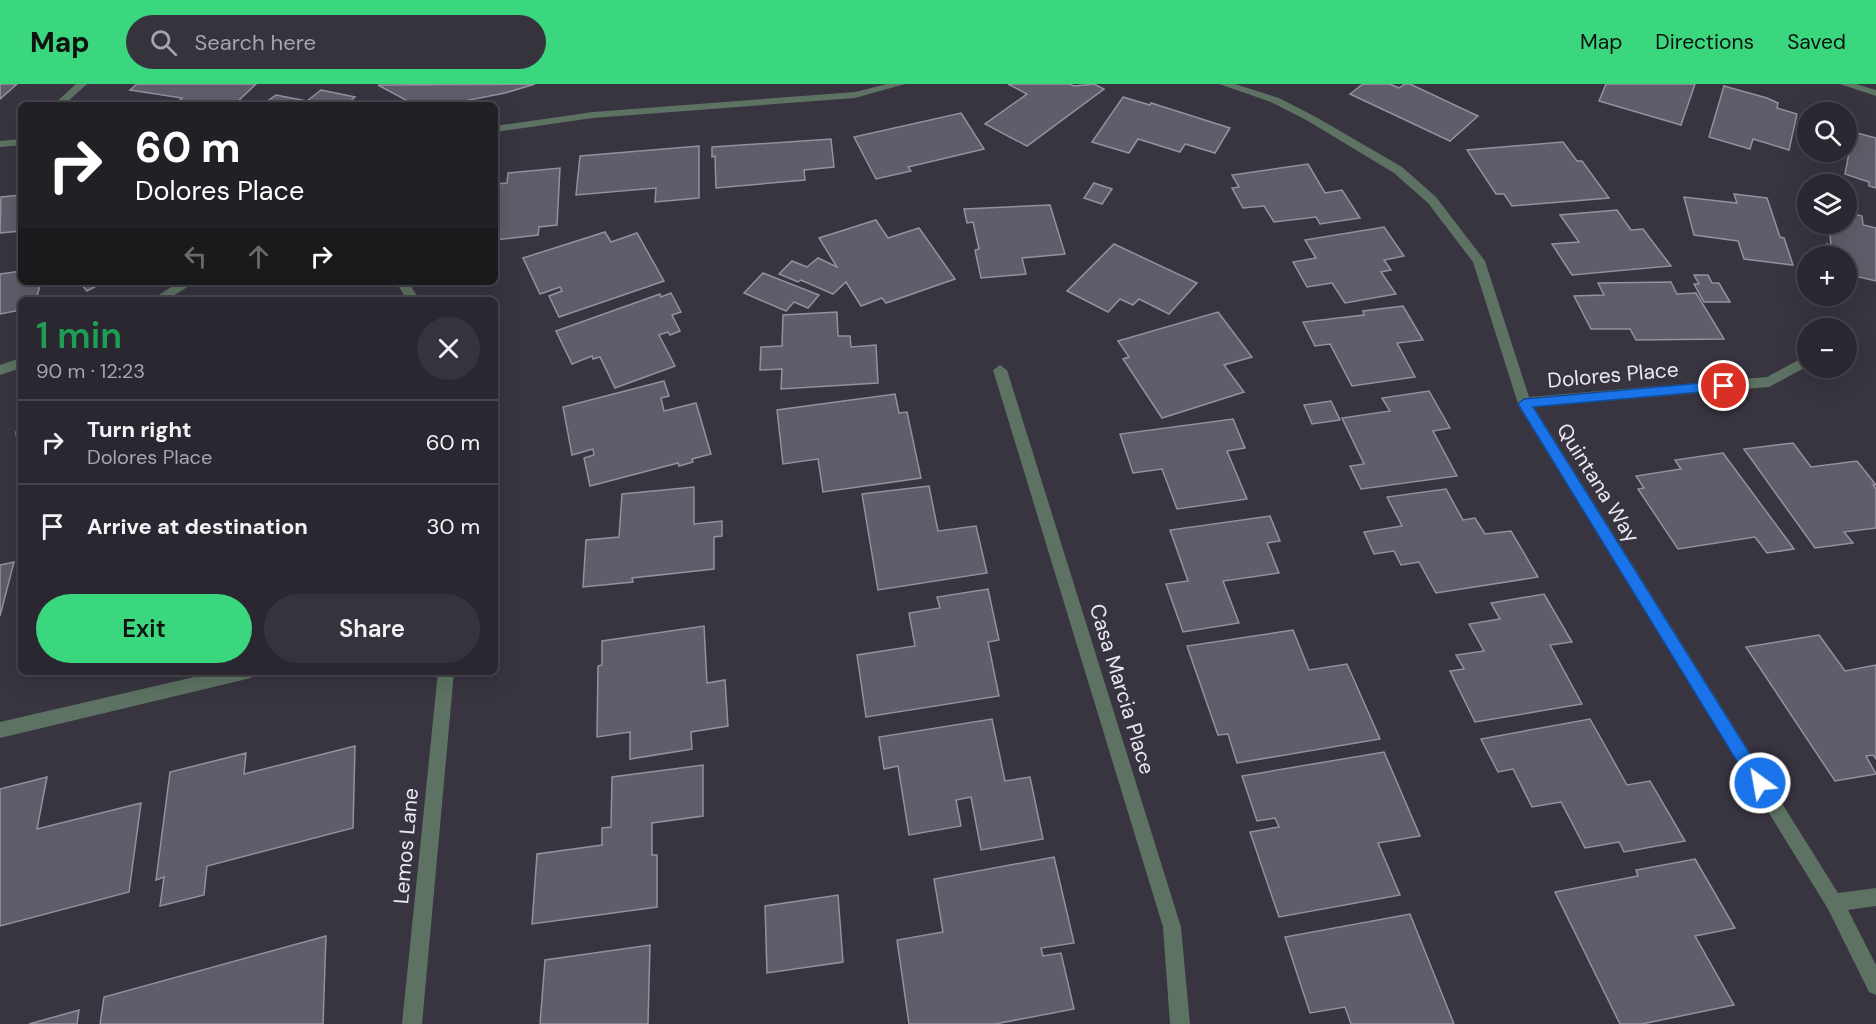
<!DOCTYPE html>
<meta charset="utf-8">
<style>
body{margin:0;font-family:"DM Sans",sans-serif;background:#36333c;color:#f1f3f6;height:100vh;display:flex;flex-direction:column;font-size:22px;white-space:nowrap}
*{box-sizing:border-box;margin:0}
p{font-size:20px;color:#a5a5ab}
.icon{flex:none;width:33px;height:33px;fill:none;stroke:currentColor;stroke-width:2;stroke-linecap:round;stroke-linejoin:round}
.map{position:relative;flex:1;overflow:hidden}
.side{position:absolute;left:18px;top:213px;width:480px;height:378px;display:flex;flex-direction:column;background:#2a2730;border-radius:9px;box-shadow:0 6px 24px #0002,0 0 0 2px #46444c}
.side>*{flex:none}
.top-card{position:absolute;left:18px;top:18px;width:480px;height:183px;border-radius:9px;box-shadow:0 6px 24px #0002,0 0 0 2px #46444c;background:#202124;color:#fff;overflow:hidden}
.tools{position:absolute;left:1797px;top:18px;display:grid;gap:12px}
.tools a{display:grid;place-items:center;width:60px;height:60px;border-radius:50%;background:#2a2730;box-shadow:0 6px 24px #0002,0 0 0 2px #46444c;font-size:30px}
.pin{position:absolute;display:grid;place-items:center;width:51px;height:51px;color:#fff;margin:-26px;border:3px solid #fff;border-radius:50%;box-shadow:0 2px 6px #0007}
.me{position:absolute;width:66px;margin:-33px;rotate:328deg;stroke-linejoin:round;filter:drop-shadow(0 0 4px #0008)}
.turn{display:flex;align-items:center;gap:21px;height:126px;padding:0 18px;font-size:27px}
.turn .icon{width:78px;height:78px;stroke-width:2.5}
.turn b{display:block;font-size:42px;line-height:51px}
.lanes{display:flex;align-items:center;height:57px;padding:0 18px;background:#0003;justify-content:center;gap:30px;direction:ltr}
.lanes .off{opacity:.35}
.round{display:grid;place-items:center;flex:none;width:63px;height:63px;border-radius:32px;background:#36333c}
.headline{display:flex;align-items:center;justify-content:space-between;height:102px;padding:0 18px}
h1{font-size:36px;font-weight:600;line-height:45px;color:#1e9e55}
.button{display:flex;gap:12px;margin-top:auto;padding:12px 18px}
.button a{flex:1;height:69px;border-radius:36px;background:#3bd77e;color:#111;font-size:24px;font-weight:600;line-height:69px;text-align:center}
.button a+a{background:#36333c;color:#f1f3f6}
ul{padding:0;list-style:none}
li{display:flex;align-items:center;gap:18px;height:84px;padding:0 18px;border-top:2px solid #46444c}
li div{flex:1}
li b{display:block;font-size:22px}
li em{font-style:normal}
header{display:flex;align-items:center;gap:36px;box-sizing:border-box;height:84px;padding:0 30px;background:#3bd77e;color:#111}
header strong{font-size:28px}
nav{display:flex;gap:33px;margin-inline-start:auto;font-size:21px}
.search{width:420px;height:54px;background:#36333c;display:flex;align-items:center;gap:15px;box-sizing:border-box;padding:0 21px;border-radius:33px;color:#a5a5ab;font-size:22px}
.map>svg:first-child{display:block}
.building{fill:#605c69;stroke:#95909e;stroke-width:1.5}
.lines{fill:none;stroke-linecap:round;stroke-linejoin:round}
.street{fill:#5d7262;fill-rule:evenodd}
.route{fill:#1a73e8;stroke:#114b97;stroke-width:1.5}
.labels{text-anchor:middle;stroke-width:4.5;stroke-linejoin:round;paint-order:stroke}
.street-label{font-size:21px;fill:#ebe8f0;stroke:#383440}
</style>
<header>
<strong>Map</strong>
<div class="search"><svg class="icon" aria-label="search" viewBox="0 0 24 24"><circle cx="10" cy="10" r="6"/><path d="M15 15l6 6"/></svg>Search here</div>
<nav><a>Map</a><a>Directions</a><a>Saved</a></nav>
</header>
<div class="map">
<svg width="1876" height="940" viewBox="0 0 1876 940">
<rect width="100%" height="100%" fill="#383440"/>
<g class="building">
<path d="M0 0H17L0 15Z"/>
<path d="M137 0H256L234 21H174L182 14 130 6Z"/>
<path d="M535 0 505 9 444 21H415L378 1Z"/>
<path d="M1008 0H1070L1074 2 1094 0 1104 5 1027 62 985 40 1027 10Z"/>
<path d="M1363 0H1390L1399 4 1405 0H1410L1478 32 1450 57 1350 10Z"/>
<path d="M1606 0H1695L1681 41 1599 17Z"/>
<path d="M1724 2 1767 14 1778 19 1777 24 1797 30 1789 66 1753 55 1750 65 1709 53Z"/>
<path d="M321 6 355 13 346 21H262L276 11 307 17Z"/>
<path d="M1123 13 1150 21 1151 19 1230 44 1215 69 1185 60 1180 68 1138 55 1129 69 1092 58Z"/>
<path d="M961 29 984 65 908 83 911 87 876 95 854 53Z"/>
<path d="M1853 48 1876 54V104L1869 102V98L1845 90Z"/>
<path d="M831 55 834 83 804 86 805 96 716 104 715 72 712 73V63Z"/>
<path d="M1563 58 1577 77H1582L1609 114 1512 122 1504 110H1496L1467 66Z"/>
<path d="M699 62V114L655 118 656 104 576 111 580 72Z"/>
<path d="M1308 80 1325 109 1342 106 1360 134 1320 140 1316 133 1274 138 1264 122 1243 124 1232 104 1239 103 1232 91Z"/>
<path d="M560 84 557 141 539 143 538 151 495 156V100L507 99 508 89Z"/>
<path d="M1094 99 1112 105 1102 120 1084 114Z"/>
<path d="M1734 110 1767 114 1780 153 1784 154 1793 181 1744 175 1738 157 1694 151 1684 113 1737 119Z"/>
<path d="M21 111V147L0 149 1 113Z"/>
<path d="M1050 121 1065 170 1022 174 1026 190 981 194 975 166 979 165 973 138 967 139 964 125Z"/>
<path d="M1617 126 1631 146 1643 145 1671 182 1572 191 1552 160 1579 158 1560 131Z"/>
<path d="M1846 128 1862 132 1863 141 1876 144V197L1846 190V172H1828L1827 160 1831 161 1829 140H1846Z"/>
<path d="M876 136 888 154 919 144 955 195 886 219 882 214 861 222 846 198 833 210 801 196 798 198 779 190 792 177 807 183 818 174 837 183 819 154Z"/>
<path d="M1384 143 1404 172 1384 176 1391 186 1381 188 1396 210 1345 219 1332 199 1307 203 1293 178 1316 174 1305 156Z"/>
<path d="M605 148 611 158 637 149 664 197 559 233 549 212 562 207 560 203 540 210 523 174Z"/>
<path d="M1114 160 1197 199 1169 230 1139 215 1133 221 1120 215 1108 228 1067 207Z"/>
<path d="M21 187V198H41L36 216H21V226L0 230V190Z"/>
<path d="M763 189 819 211 808 224 794 218 786 227 744 209Z"/>
<path d="M1694 191H1708L1712 199H1719L1730 218H1704L1694 200H1699Z"/>
<path d="M79 198H104L87 207Z"/>
<path d="M1671 198 1677 210 1696 209 1724 255 1636 256 1630 245H1591L1574 212 1604 211 1598 199Z"/>
<path d="M671 209 681 228 672 231 680 247 670 251 668 248 659 251 675 282 615 304 600 273 593 275 592 272 572 280 556 247 660 210 661 213Z"/>
<path d="M1403 222 1423 256 1397 259 1415 293 1352 302 1330 260 1315 262 1303 238 1364 231 1363 227Z"/>
<path d="M837 228 838 252H850L851 263 876 261 878 299 781 305 782 285 760 286 761 263 782 262 783 231Z"/>
<path d="M1218 228 1252 273 1224 281 1244 308 1162 334 1123 275 1129 273 1118 257Z"/>
<path d="M664 297 669 312 661 314 664 327 696 319 711 370 692 375 693 378 679 382 678 379 590 402 584 374 594 371 593 365 572 371 563 323Z"/>
<path d="M1429 307 1450 344 1433 347 1457 392 1361 405 1350 382 1364 380 1342 334 1390 327 1382 314Z"/>
<path d="M895 310 899 329 907 328 921 394 823 408 818 375 783 380 777 326Z"/>
<path d="M1331 317 1340 336 1312 340 1304 321Z"/>
<path d="M1233 335 1245 364 1227 367 1247 415 1177 425 1162 385 1133 389 1120 350Z"/>
<path d="M21 346V386L16 348Z"/>
<path d="M1793 359 1811 383 1857 377 1876 401H1873L1876 405V444L1844 448 1853 459 1815 464 1744 365Z"/>
<path d="M1723 369 1794 465 1767 469 1755 453 1678 465 1638 405 1644 404 1636 392 1681 385 1675 376Z"/>
<path d="M929 402 938 447 976 442 987 489 878 506 862 410Z"/>
<path d="M694 403V440L722 437V452L714 453V485L632 494 633 498 583 503 586 456 619 453 622 410Z"/>
<path d="M1446 405 1463 436 1475 434 1485 450 1511 447 1538 493 1436 509 1419 478 1401 481 1394 467 1374 470 1364 448 1402 442 1387 413Z"/>
<path d="M1270 432 1280 457 1267 459 1279 489 1223 497 1239 539 1183 548 1166 500 1188 497 1170 446Z"/>
<path d="M14 478 0 532V481Z"/>
<path d="M988 505 999 556 988 558 999 612 866 633 857 571 915 562 909 529 940 524 937 513Z"/>
<path d="M1544 510 1572 558 1550 561 1582 620 1475 638 1450 587 1464 585 1456 571 1484 567 1469 540 1500 535 1491 519Z"/>
<path d="M704 542 707 599 725 596 728 642 691 648 692 665 630 675V648L597 653 598 582 602 581V557Z"/>
<path d="M1293 546 1309 586 1347 580 1380 655 1237 679 1228 650 1218 651 1187 562Z"/>
<path d="M1819 551 1845 587 1876 581V675L1873 671 1866 672 1876 690 1835 697 1746 563Z"/>
<path d="M992 635 1005 697 1030 693 1043 755 981 766 971 713 956 716 961 742 909 751 898 682 884 685 879 653Z"/>
<path d="M1590 635 1627 701 1650 697 1685 757 1624 768 1619 758 1585 764 1561 718 1532 723 1513 685 1498 688 1481 655Z"/>
<path d="M355 662 353 744 207 782 204 811 160 822 164 793 156 796 170 688 246 669 244 690Z"/>
<path d="M1384 668 1420 752 1378 759 1400 811 1279 833 1250 748 1279 743 1275 734 1257 737 1242 692Z"/>
<path d="M703 681V732L652 739V771H657V823L532 840 537 770 602 761V744L611 743 612 693Z"/>
<path d="M47 693 37 745 141 719 129 808 0 842V705Z"/>
<path d="M1054 773 1074 859 1041 864 1043 872 1061 869 1074 925 995 940H909L897 856 943 848 934 795Z"/>
<path d="M1695 775 1735 844 1695 852 1734 921 1642 940H1620L1555 808 1638 792 1636 786Z"/>
<path d="M838 811 843 878 767 889 765 822Z"/>
<path d="M1410 830 1454 940H1351L1345 923 1310 929 1285 853Z"/>
<path d="M326 852 323 940H100L104 913Z"/>
<path d="M650 861 648 940H540L545 876Z"/>
<path d="M79 926 77 940H29Z"/>
</g>
<g class="lines">
<g class="street">
<path d="M76 0H87L64 21H53Z"/>
<path d="M887 0H905L855 14 593 34 495 48V42L593 28 855 8Z"/>
<path d="M1219 0H1235L1279 14 1316 33 1402 83 1436 113 1485 177 1529 313 1767 293 1808 271V282L1769 303 1534 323 1838 809 1876 804V822L1848 826 1876 881V911L1869 908 1828 825 1519 323 1473 178 1428 119 1394 89 1308 37 1271 18Z"/>
<path d="M1840 0H1856L1876 6V12Z"/>
<path d="M21 55V61L0 63V57Z"/>
<path d="M179 198H195L167 216H151Z"/>
<path d="M396 198H408L420 216H407Z"/>
<path d="M21 274V284L0 291V281Z"/>
<path d="M1000 281 1007 286 1181 843 1190 940H1170L1163 843 993 286Z"/>
<path d="M216 588H255L253 593 247 595 0 654V638Z"/>
<path d="M438 588H454L422 940H402Z"/>
</g>
</g>
<path class="route" d="M1724 297 1730 302 1724 306 1533 323 1765 694 1768 699 1765 705 1760 707 1754 705 1518 320 1524 315Z"/>
<g class="labels">
<g class="street-label">
<text transform="translate(1613 291) rotate(-5)" y="7">Dolores Place</text>
<text transform="translate(1598 399) rotate(58)" y="7">Quintana Way</text>
<text transform="translate(1122 605) rotate(73)" y="7">Casa Marcia Place</text>
<text transform="translate(406 762) rotate(-85)" y="7">Lemos Lane</text>
</g>
</g>
</svg>
<div class="tools">
<a><svg class="icon" aria-label="search" viewBox="0 0 24 24"><circle cx="10" cy="10" r="6"/><path d="M15 15l6 6"/></svg></a>
<a><svg class="icon" aria-label="layers" viewBox="0 0 24 24"><path d="M12 4l9 5-9 5-9-5zM3 14l9 5 9-5"/></svg></a>
<a>+</a>
<a>−</a>
</div>
<div class="pin" style="left:1724px;top:302px;background:#d93025"><svg class="icon" aria-label="arrive" viewBox="0 0 24 24"><path d="M6 21V4h12l-3 4 3 4H6"/></svg></div>
<svg class="me" style="left:1760px;top:699px" viewBox="-20 -20 40 40"><circle r="17" fill="#1a73e8" stroke="#fff" stroke-width="3"/><path d="M0-11L8 9 0 5-8 9z" fill="#fff"/></svg>
<div class="top-card">
<div class="turn"><svg class="icon" aria-label="right" viewBox="0 0 24 24"><path d="M7 20v-9h11M14 6l5 5-5 5"/></svg><div><b>60 m</b>Dolores Place</div></div>
<div class="lanes"><svg class="icon off" aria-label="left" viewBox="0 0 24 24"><path d="M17 20v-9H6M10 6l-5 5 5 5"/></svg><svg class="icon off" aria-label="ahead" viewBox="0 0 24 24"><path d="M12 20V5M6 11l6-6 6 6"/></svg><svg class="icon" aria-label="right" viewBox="0 0 24 24"><path d="M7 20v-9h11M14 6l5 5-5 5"/></svg></div>
</div>
<section class="side">
<div class="headline"><div><h1>1 min</h1><p>90 m · 12:23</p></div><a class="round"><svg class="icon" aria-label="close" viewBox="0 0 24 24"><path d="M6 6l12 12M18 6L6 18"/></svg></a></div>
<ul>
<li><svg class="icon" aria-label="right" viewBox="0 0 24 24"><path d="M7 20v-9h11M14 6l5 5-5 5"/></svg><div><b>Turn right</b><p>Dolores Place</p></div><em>60 m</em></li>
<li><svg class="icon" aria-label="arrive" viewBox="0 0 24 24"><path d="M6 21V4h12l-3 4 3 4H6"/></svg><div><b>Arrive at destination</b></div><em>30 m</em></li>
</ul>
<div class="button"><a>Exit</a><a>Share</a></div>
</section>
</div>
